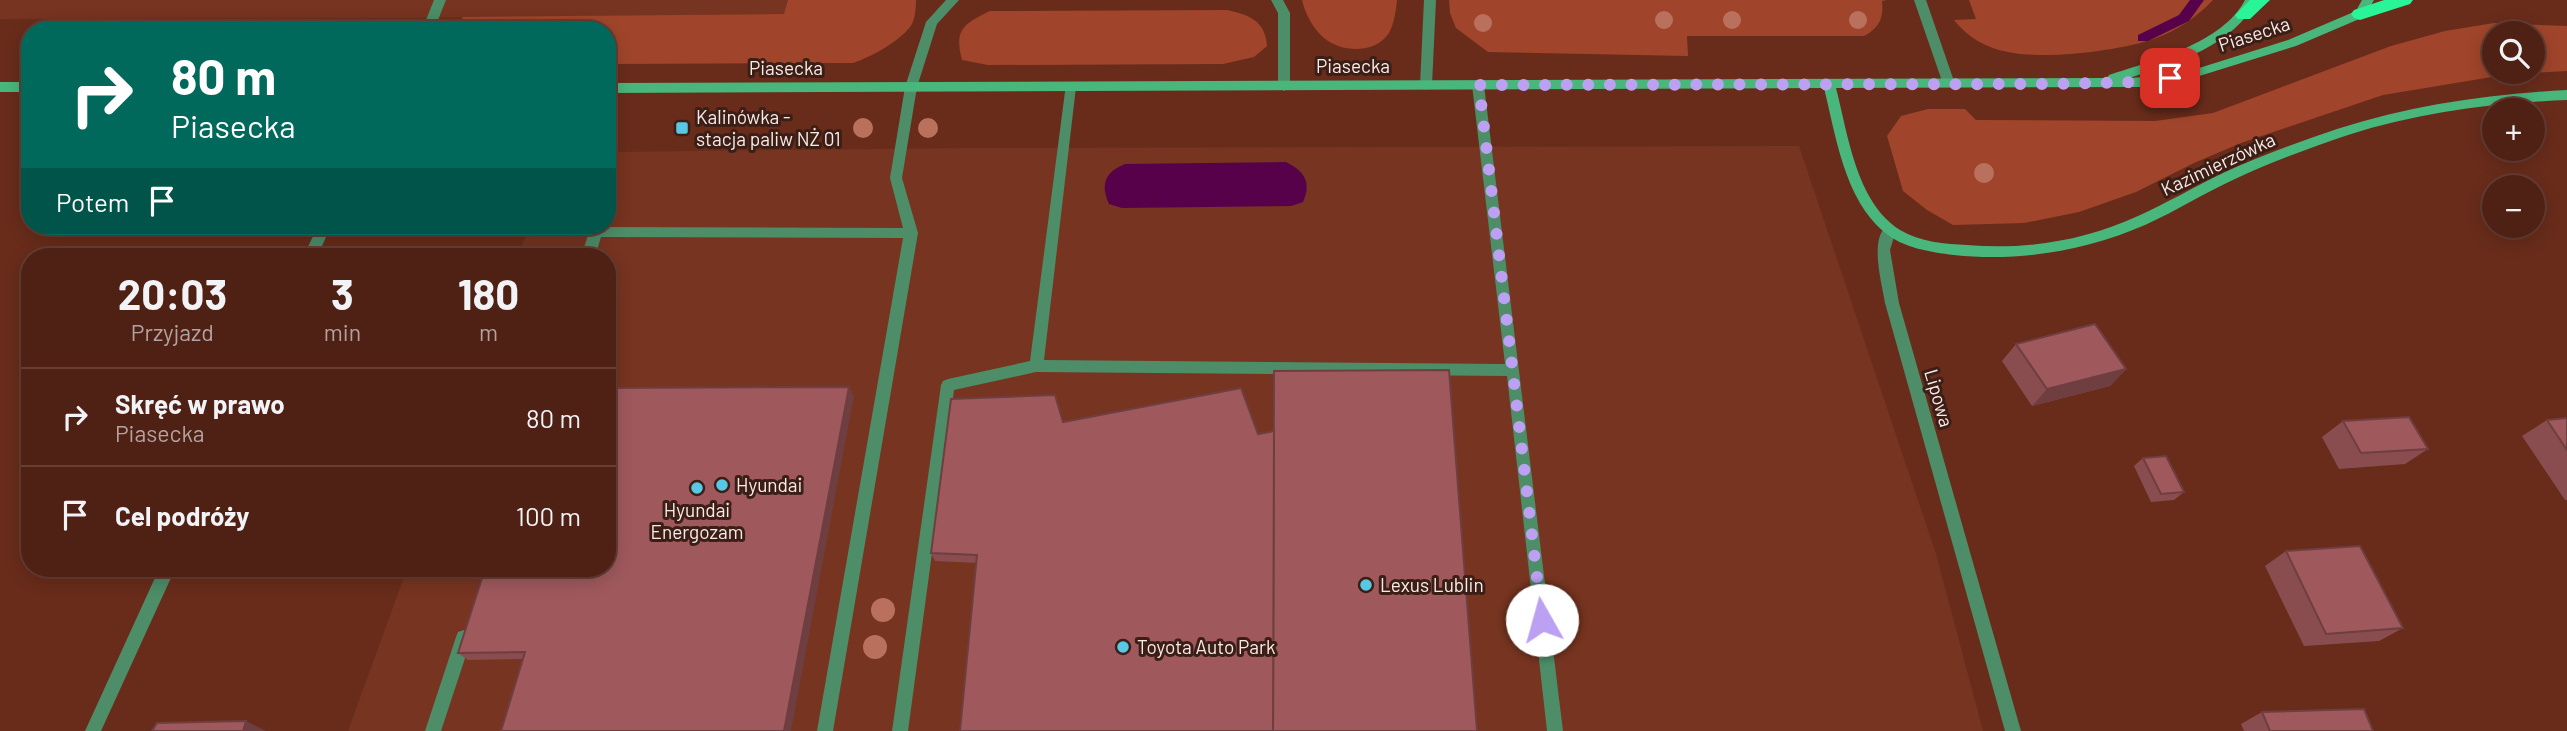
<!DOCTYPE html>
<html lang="pl">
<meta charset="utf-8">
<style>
body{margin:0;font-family:Barlow,sans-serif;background:#592e22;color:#f1f3f6;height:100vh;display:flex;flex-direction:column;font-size:26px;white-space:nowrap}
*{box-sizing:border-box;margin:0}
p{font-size:23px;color:#b3a3a0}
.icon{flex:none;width:38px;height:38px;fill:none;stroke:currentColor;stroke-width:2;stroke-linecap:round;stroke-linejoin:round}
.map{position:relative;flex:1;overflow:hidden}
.side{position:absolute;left:21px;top:248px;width:595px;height:329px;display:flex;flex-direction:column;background:#4f2114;border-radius:28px;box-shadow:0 4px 18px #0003,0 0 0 2px #663e34}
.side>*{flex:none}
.top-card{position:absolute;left:21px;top:21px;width:595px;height:214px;border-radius:28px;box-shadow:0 4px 18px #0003,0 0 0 2px #663e34;background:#00695c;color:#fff;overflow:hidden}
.tools{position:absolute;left:2482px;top:21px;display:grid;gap:14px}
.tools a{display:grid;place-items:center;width:63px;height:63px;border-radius:50%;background:#4f2114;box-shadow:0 4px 18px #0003,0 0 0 2px #663e34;font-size:35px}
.pin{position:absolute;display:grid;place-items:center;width:60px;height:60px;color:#fff;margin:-30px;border-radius:14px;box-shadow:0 4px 10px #0006}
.me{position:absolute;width:77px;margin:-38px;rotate:353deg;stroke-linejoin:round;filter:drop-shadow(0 0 5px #0008)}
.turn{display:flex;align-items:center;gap:24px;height:147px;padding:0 35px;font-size:32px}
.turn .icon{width:91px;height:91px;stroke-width:2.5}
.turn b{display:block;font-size:49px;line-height:60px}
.then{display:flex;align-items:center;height:66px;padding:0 35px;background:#0003;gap:14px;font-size:26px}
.eta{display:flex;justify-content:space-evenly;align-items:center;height:119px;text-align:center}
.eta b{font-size:42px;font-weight:700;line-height:49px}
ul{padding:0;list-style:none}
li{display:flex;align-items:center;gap:21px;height:98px;padding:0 35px;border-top:2px solid #663e34}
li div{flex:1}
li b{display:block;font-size:26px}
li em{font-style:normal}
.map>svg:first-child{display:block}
.built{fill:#773420}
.green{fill:#a0452b;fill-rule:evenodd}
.water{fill:#57014a}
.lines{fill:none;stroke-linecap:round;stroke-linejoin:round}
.stream{fill:#57014a;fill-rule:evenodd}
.lane{fill:#4d8d68;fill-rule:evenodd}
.street{fill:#4d8d68;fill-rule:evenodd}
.secondary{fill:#49b77c;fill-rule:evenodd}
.highway{fill:#2af498;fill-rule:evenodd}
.tree{fill:#b9715e}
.wall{fill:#894d50}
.shaded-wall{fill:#6f3e41}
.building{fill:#9f595d;stroke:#6f3e41;stroke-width:2}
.route{stroke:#bca0f2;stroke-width:12;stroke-dasharray:0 21.6}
.poi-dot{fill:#58c8e4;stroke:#3b1f17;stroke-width:2.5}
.labels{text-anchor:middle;stroke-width:6;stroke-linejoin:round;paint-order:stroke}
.street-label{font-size:19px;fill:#faeae5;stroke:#3b1f17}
.poi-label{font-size:19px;fill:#faeae5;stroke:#3b1f17;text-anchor:start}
</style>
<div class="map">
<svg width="2567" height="731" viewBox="0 0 2567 731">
<rect width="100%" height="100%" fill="#692c1b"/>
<g class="built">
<path d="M0 0H788L785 14 407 18 0 19Z"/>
<path d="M1799 146 1936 554 1983 731H348L407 569H607V257H518L529 226H607V152L967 148Z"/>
</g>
<g class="green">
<path d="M788 0H916C916 8 915 21 910 27 897 43 871 57 853 63L607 64V30H464L462 17 784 14Z"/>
<path d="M1302 0H1397C1396 10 1394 24 1389 33 1375 54 1342 53 1324 38 1313 29 1305 13 1302 0Z"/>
<path d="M1449 0H1887L1882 1C1884 18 1879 28 1864 36H1687L1688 56 1488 52 1456 28 1450 13Z"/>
<path d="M1969 0H2213C2198 16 2177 31 2156 38 2121 51 2044 60 2008 52 1986 48 1967 37 1954 20L1976 19Z"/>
<path d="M1227 10C1250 15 1265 21 1267 46L1254 57 1223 64 988 65 962 60C954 30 963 24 990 11Z"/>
<path d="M2494 23 2567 26V71L2510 74 2383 95 2241 143 2194 163 2136 192 2079 212 2024 223 1953 225 1927 210 1903 191 1887 136 1901 116 1928 109H1965L1976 120 2155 121 2213 113 2391 46 2445 31ZM2532 33V72H2494V33Z"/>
</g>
<path class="water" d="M1286 162C1304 171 1312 182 1303 202L1291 206 1122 208 1109 204C1100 184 1105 172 1125 164Z"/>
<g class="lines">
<path class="stream" d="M2190 0H2204L2189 21 2148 41H2138V35L2179 15Z"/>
<g class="lane">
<path d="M434 0H446L434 30H422Z"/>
<path d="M946 0H959L937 24 917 87 902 178 918 233 833 731H817L903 238 601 237 595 257H581L589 232 596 227 903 228 890 178 905 87 926 22Z"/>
<path d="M1271 0H1283L1290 13V86L1284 91 1278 86V13Z"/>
<path d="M1424 0H1436L1432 85 1426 90 1420 85Z"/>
<path d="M1914 0H1926L1955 84 1953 87H1945L1943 84Z"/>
<path d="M1478 80 1484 85 1563 731H1547L1507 376 1036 372 954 390 908 731H892L941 385 943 381 948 379 1030 361 1066 84 1070 82 1076 87 1044 360 1505 364 1472 85Z"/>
<path d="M318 226H331L317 257H303Z"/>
<path d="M159 569H175L101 731H85Z"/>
<path d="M464 630 470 632 472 637 441 731H425L456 637 458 632Z"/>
</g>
<path class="street" d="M1889 225 1896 230 1890 250 1899 303 2021 731H2005L1885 303C1882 284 1868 235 1889 225Z"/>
<g class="secondary">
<path d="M2245 0H2257C2233 46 2176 63 2129 78L2144 77 2196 69 2288 40 2356 11 2362 0H2374L2364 17 2296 46 2196 77 2144 87 1836 88C1848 134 1856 202 1900 230 1920 242 1945 244 1967 245 2025 250 2084 241 2138 216 2167 203 2194 187 2223 173 2260 156 2299 142 2337 129 2412 105 2489 94 2567 90V100C2493 103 2419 112 2348 135 2310 148 2271 162 2235 179 2204 193 2176 211 2145 225 2085 251 2019 262 1954 255 1930 252 1903 248 1884 232 1844 198 1836 136 1824 88L607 93V83L2107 78 2109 75C2152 61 2223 43 2245 0Z"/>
<rect x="0" y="82" width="30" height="10"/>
</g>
<g class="highway">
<path d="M2250 0H2270L2250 19H2238L2235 15Z"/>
<path d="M2384 0H2413L2410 4 2360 20 2354 18 2351 14 2354 10Z"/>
</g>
</g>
<g class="tree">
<circle cx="1664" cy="20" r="9"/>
<circle cx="1732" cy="20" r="9"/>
<circle cx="1858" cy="20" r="9"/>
<circle cx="1483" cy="23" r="9"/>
<circle cx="863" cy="128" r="10"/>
<circle cx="928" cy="128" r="10"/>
<circle cx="1984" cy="173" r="10"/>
<circle cx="883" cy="610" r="12"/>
<circle cx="875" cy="647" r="12"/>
</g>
<g class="wall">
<path d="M2016 344 2126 369 2110 386 2032 406 2002 361Z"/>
<path d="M854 396 522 659 468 660 458 653Z"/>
<path d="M2567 418V500H2565L2522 436 2547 420Z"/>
<path d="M2343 421 2428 449 2405 464 2339 469 2322 437Z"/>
<path d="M1063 422 1258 434 977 563 935 561 931 553Z"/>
<path d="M2143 458 2184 492 2174 500 2151 502 2134 466Z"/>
<path d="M2286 551 2403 628 2379 641 2304 646 2265 566Z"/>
<path d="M2262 712 2373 731H2244L2241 724Z"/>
</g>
<g class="shaded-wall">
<path d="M2126 369 2110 386 2032 406 2047 389Z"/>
<path d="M849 387 854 396 791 731H784Z"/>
<path d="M246 721 266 731H243Z"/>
</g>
<g class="building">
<path d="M2095 324 2126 369 2047 389 2016 344Z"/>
<path d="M1449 370 1477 731H1273L1274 371Z"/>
<path d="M849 387 784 731H501L525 652 458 653 485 569H607V388Z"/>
<path d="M1241 388 1258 434 1274 431 1273 731H960L977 555 931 553 951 399 1055 395 1063 422Z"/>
<path d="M2409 417 2428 449 2361 453 2343 421Z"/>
<path d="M2567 418V450L2547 420Z"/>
<path d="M2166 456 2184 492 2161 494 2143 458Z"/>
<path d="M2360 546 2403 628 2326 634 2286 551Z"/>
<path d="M2364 709 2373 731H2270L2262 712Z"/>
<path d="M246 721 243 731H152L157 723Z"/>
</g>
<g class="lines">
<path class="route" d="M1542 620 1479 85 2058 84 2144 82 2170 78"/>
</g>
<g class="poi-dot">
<rect x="675" y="121" width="14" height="14" rx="3.5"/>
<circle cx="722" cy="485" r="7"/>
<circle cx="697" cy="488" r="7"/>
<circle cx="1366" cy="585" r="7"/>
<circle cx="1123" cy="647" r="7"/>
</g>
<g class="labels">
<g class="street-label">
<text transform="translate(2254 34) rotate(-18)" y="7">Piasecka</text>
<text x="1353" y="73">Piasecka</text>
<text x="786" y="75">Piasecka</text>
<text transform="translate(2218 164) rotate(-25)" y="7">Kazimierzówka</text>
<text transform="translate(1939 398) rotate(74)" y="7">Lipowa</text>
</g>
<g class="poi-label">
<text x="696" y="124">Kalinówka -<tspan x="696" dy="22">stacja paliw NŻ 01</tspan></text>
<text x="736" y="492">Hyundai</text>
<text x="697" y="517" text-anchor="middle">Hyundai<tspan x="697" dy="22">Energozam</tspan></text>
<text x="1380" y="592">Lexus Lublin</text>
<text x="1137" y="654">Toyota Auto Park</text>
</g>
</g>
</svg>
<div class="tools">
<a><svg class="icon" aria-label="search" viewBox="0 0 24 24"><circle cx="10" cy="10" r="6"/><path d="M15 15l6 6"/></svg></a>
<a>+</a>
<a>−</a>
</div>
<div class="pin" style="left:2170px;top:78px;background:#d93025"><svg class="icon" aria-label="arrive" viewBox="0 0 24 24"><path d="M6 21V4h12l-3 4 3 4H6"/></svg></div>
<svg class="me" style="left:1542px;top:620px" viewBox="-20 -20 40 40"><circle r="19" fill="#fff"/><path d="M0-13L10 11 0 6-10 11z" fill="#bca0f2"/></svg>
<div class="top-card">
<div class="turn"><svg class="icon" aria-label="right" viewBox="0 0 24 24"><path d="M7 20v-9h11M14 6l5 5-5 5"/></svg><div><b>80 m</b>Piasecka</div></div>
<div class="then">Potem<svg class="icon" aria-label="arrive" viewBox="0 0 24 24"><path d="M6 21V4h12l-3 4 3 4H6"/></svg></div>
</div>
<section class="side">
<div class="eta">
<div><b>20:03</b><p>Przyjazd</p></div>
<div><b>3</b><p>min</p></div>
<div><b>180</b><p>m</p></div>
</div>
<ul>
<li><svg class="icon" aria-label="right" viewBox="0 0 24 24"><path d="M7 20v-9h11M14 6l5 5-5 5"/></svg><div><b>Skręć w prawo</b><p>Piasecka</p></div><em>80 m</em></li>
<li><svg class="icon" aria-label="arrive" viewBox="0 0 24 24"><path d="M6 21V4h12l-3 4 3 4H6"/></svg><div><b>Cel podróży</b></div><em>100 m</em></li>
</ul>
</section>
</div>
